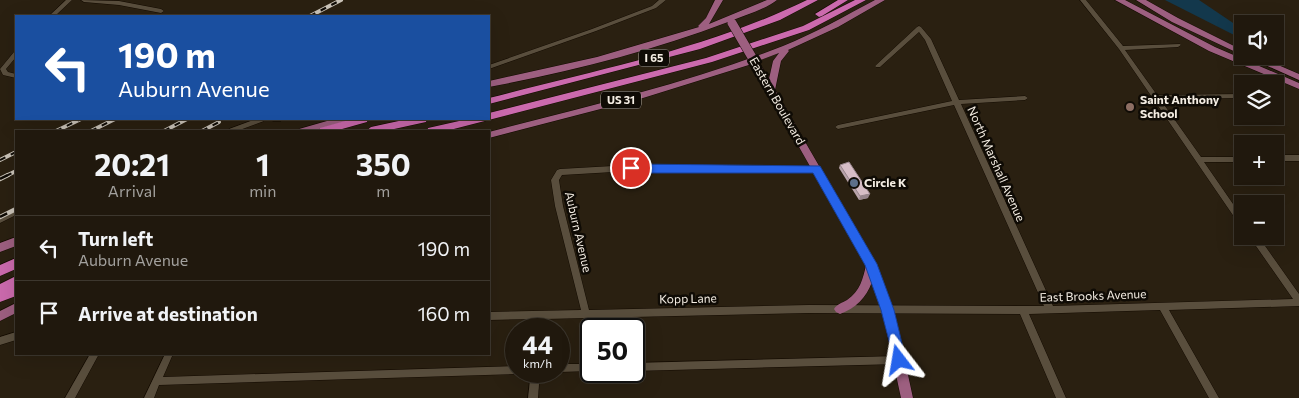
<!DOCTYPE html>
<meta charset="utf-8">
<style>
body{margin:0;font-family:Commissioner,sans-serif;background:#2d251b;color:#f1f3f6;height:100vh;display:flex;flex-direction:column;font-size:19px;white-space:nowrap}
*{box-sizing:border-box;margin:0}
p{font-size:16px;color:#a2a09d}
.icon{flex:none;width:28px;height:28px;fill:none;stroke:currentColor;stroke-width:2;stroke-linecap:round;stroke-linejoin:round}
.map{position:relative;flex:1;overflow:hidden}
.details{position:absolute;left:15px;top:130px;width:475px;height:225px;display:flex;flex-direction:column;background:#20180d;border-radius:0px;box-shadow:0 5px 20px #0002,0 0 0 1px #3d372e}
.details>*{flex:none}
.top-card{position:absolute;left:15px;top:15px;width:475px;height:105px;border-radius:0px;box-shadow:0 5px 20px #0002,0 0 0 1px #3d372e;background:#1a4fa0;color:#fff;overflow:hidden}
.controls{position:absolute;left:1234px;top:15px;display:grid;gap:10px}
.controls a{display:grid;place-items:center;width:50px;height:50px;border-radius:0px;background:#20180d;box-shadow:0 5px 20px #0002,0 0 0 1px #3d372e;font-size:25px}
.speed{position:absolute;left:505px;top:318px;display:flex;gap:10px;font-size:25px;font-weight:700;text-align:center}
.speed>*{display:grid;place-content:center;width:65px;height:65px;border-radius:50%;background:#20180d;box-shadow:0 5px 20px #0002,0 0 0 1px #3d372e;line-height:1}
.speed small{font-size:12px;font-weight:400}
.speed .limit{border:2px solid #111;border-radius:8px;background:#fff;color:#111}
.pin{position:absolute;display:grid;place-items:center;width:42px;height:42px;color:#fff;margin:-21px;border:2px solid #fff;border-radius:50%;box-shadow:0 1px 5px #0007}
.me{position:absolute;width:55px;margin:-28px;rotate:346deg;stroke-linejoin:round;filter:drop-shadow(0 0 4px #0008)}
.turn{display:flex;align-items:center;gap:18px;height:105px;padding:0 20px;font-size:22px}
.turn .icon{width:65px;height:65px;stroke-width:2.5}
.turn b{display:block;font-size:35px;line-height:42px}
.eta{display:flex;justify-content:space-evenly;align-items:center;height:85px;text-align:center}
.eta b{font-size:30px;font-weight:700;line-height:35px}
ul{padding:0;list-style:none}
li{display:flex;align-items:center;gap:15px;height:65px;padding:0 20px;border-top:1px solid #3d372e}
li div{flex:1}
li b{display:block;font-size:19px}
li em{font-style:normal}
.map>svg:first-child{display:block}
.water{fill:#13384c}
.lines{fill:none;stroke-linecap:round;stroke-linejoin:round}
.minor-casing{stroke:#130a00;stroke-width:1}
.major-casing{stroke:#130a00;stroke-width:1}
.highway-casing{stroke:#130a00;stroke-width:1}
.minor{fill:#594e3d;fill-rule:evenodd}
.major{fill:#9d5f80;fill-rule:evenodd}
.highway{fill:#cb6aad;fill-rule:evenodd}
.rail-far1-casing{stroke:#cac3b8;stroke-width:4}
.rail-casing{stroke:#cac3b8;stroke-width:4.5}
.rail-far1{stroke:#0f0b05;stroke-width:2;stroke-dasharray:6;stroke-linecap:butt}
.rail{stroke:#0f0b05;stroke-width:2.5;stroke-dasharray:8;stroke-linecap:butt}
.major-bridge-casing{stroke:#130a00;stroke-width:10;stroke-linecap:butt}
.major-bridge{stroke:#9d5f80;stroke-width:9}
.wall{fill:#b8a3aa}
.shaded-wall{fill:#96848b}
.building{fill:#d6bdc6;stroke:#96848b}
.route{fill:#2563eb;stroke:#184099}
.education-dot{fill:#8d6e63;stroke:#0f0b05;stroke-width:2}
.service-dot{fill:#5c6f8a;stroke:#0f0b05;stroke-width:2}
.labels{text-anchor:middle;stroke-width:5;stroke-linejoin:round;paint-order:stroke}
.shield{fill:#0f0b05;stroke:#afa9a0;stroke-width:1}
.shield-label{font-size:11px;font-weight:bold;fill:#f4ede3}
.poi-label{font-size:12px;font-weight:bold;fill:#f4ede3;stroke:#0f0b05;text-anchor:start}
.street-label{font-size:12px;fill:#f4ede3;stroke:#0f0b05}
</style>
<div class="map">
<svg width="1299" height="398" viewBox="0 0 1299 398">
<rect width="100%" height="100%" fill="#2a2011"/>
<path class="water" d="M1165 0H1199L1242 29V39Z"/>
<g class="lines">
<g class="minor-casing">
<g id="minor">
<path d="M66 0H72L55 16H49Z"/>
<path d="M81 0 119 1 161 9 164 11 161 13 119 5 84 2Z"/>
<path d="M659 0H666L656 8 596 31 489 69V65L592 29 652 6Z"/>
<path d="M1080 0H1086L1123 46 1180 44 1181 45 1178 47 1125 50 1157 95 1242 94V98L1160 99 1201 157H1242V162H1204L1242 217V225L1239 224 1119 49Z"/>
<path d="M919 26 921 27 931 39 959 100 1025 96 1028 98 1025 100 961 104 1053 306 1293 299 1249 236H1258L1299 294V306L1169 310 1219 398H1209L1160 310 1029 314 1066 398H1056L1020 314 809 313 544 319 543 329H535V319L489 320V312L581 310 555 206 551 180 557 170 560 169 613 166H816L820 169 816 172H613L562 175 559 180 563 206 589 310 809 305 1044 306 954 105 838 129 835 127 838 125 952 101 925 40 919 32 880 67H876L875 66 917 27Z"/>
<path d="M16 51V57L6 69 8 72 16 74V78L3 75 0 69 14 52Z"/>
<path d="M256 119H265L264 121 237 131H228L229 129Z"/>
<path d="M272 119H282L281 121H273Z"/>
<rect x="1275" y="155" width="24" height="6"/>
<path d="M16 209V215L0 223V217Z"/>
<path d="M16 332V340L0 345V337Z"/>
<path d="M90 354H99L75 398H65Z"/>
<path d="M165 354H173L163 377 516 366V371H520L516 374 159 385 154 398H144Z"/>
<path d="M899 356 902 357 903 360 902 363 899 364 634 371V363Z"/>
<path d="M559 364H591V371H593L559 372 557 371H559Z"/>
<path d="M531 371H540L538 398H528Z"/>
</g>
</g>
<g class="major-casing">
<g id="major">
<path d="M715 0H723L709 24 767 0H777C766 9 743 16 728 22 652 51 569 72 489 87V81L597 57 699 27 698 26 706 18Z"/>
<path d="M875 0H885L838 27 788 50 789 51 781 61 775 90 876 264 894 310 913 398H901L882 310 872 282C866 298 856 308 840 314L836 312 834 309C837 304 842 303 847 300 860 291 863 279 866 265L752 64 643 98 489 138V132C588 106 689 83 783 46 815 33 845 16 875 0ZM779 53 773 61 769 79 758 61Z"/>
<path d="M1115 0H1125L1215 47 1299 83V89L1209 51Z"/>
<path d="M1136 0H1146L1178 18 1242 50V55L1172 22Z"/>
<path d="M1245 56H1257L1299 74V80Z"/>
<path d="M334 119H349L347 121 312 131H297L299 129Z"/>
<path d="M16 237V246L0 252V243Z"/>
<path d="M16 303V313L0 321V311Z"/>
</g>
</g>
<g class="highway-casing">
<g id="highway">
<path d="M807 0H818L780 20 700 49 489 104V98C597 70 706 49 807 0Z"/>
<path d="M838 0H848L822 16 819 17 815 14Z"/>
<path d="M855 0H866L809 30 712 62 446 131H427L428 128 468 119H489V113L706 58 803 26Z"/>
<path d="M352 119H368L367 122 335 131H319L320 128Z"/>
<path d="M408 119H427L426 122 385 131H366L371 127Z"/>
<path d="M16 258V269L0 276V265Z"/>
<path d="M16 276V296L0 302V284Z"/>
</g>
</g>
<use href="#minor" class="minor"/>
<use href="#major" class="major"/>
<use href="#highway" class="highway"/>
<g class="rail-far1-casing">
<g id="rail-far1">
<path d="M310 16 341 0"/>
<path d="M56 131 81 119"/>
<path d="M91 131 115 119"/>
<path d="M164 131 187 119"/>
<path d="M202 131 219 122"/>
<path d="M0 160 16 152"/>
<path d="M6 176 16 171"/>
</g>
</g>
<g class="rail-casing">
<g id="rail">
<path d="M0 179 8 175"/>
<path d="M0 217 16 209"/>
</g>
</g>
<use href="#rail-far1" class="rail-far1"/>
<use href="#rail" class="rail"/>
<g class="major-bridge-casing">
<path id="major-bridge" d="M732 23 753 59"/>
</g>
<use href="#major-bridge" class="major-bridge"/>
</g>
<path class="wall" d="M840 165 868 198 859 200 839 168Z"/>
<path class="shaded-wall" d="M870 194 868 198 859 200 860 196Z"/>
<path class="building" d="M849 162 870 194 860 196 840 165Z"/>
<path class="route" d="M631 164 820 166 877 264 894 310 906 360 904 364 899 366 895 364 881 310 865 265 813 173H631L625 168Z"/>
<circle class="education-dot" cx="1130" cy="107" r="5"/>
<circle class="service-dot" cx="854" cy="183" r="5"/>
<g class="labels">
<g class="shield">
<rect x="639" y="49.5" width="30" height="17" rx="4"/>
<rect x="601" y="91.5" width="40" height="17" rx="4"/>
</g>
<g class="shield-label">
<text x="654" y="62">I 65</text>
<text x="621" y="104">US 31</text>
</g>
<g class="poi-label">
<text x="1140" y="104">Saint Anthony<tspan x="1140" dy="14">School</tspan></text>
<text x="864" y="187">Circle K</text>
</g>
<g class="street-label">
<text transform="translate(777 101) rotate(60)" y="4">Eastern Boulevard</text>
<text transform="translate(996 164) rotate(66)" y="4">North Marshall Avenue</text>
<text transform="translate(578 232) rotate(77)" y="4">Auburn Avenue</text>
<text transform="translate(1093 296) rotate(-2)" y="4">East Brooks Avenue</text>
<text transform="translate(688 299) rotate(-1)" y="4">Kopp Lane</text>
</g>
</g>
</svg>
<div class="controls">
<a><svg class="icon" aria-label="sound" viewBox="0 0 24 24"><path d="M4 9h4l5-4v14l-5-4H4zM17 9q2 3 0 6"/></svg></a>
<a><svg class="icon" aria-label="layers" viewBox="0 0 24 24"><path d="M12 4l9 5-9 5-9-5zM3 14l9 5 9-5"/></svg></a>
<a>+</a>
<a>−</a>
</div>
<div class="speed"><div>44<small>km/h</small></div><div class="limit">50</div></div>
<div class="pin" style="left:631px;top:168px;background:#d93025"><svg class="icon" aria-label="arrive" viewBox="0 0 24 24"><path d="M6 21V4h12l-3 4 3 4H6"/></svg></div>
<svg class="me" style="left:899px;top:360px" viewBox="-20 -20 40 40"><path d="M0-17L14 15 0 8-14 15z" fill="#2563eb" stroke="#fff" stroke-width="4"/></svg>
<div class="top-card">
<div class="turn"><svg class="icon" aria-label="left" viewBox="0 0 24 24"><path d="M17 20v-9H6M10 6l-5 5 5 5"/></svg><div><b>190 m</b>Auburn Avenue</div></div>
</div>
<section class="details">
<div class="eta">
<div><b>20:21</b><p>Arrival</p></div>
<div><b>1</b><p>min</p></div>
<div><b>350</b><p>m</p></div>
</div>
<ul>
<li><svg class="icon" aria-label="left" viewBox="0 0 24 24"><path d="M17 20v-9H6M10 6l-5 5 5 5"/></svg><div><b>Turn left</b><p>Auburn Avenue</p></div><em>190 m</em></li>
<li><svg class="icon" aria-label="arrive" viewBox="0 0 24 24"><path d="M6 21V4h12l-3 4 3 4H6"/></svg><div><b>Arrive at destination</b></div><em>160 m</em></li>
</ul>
</section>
</div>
